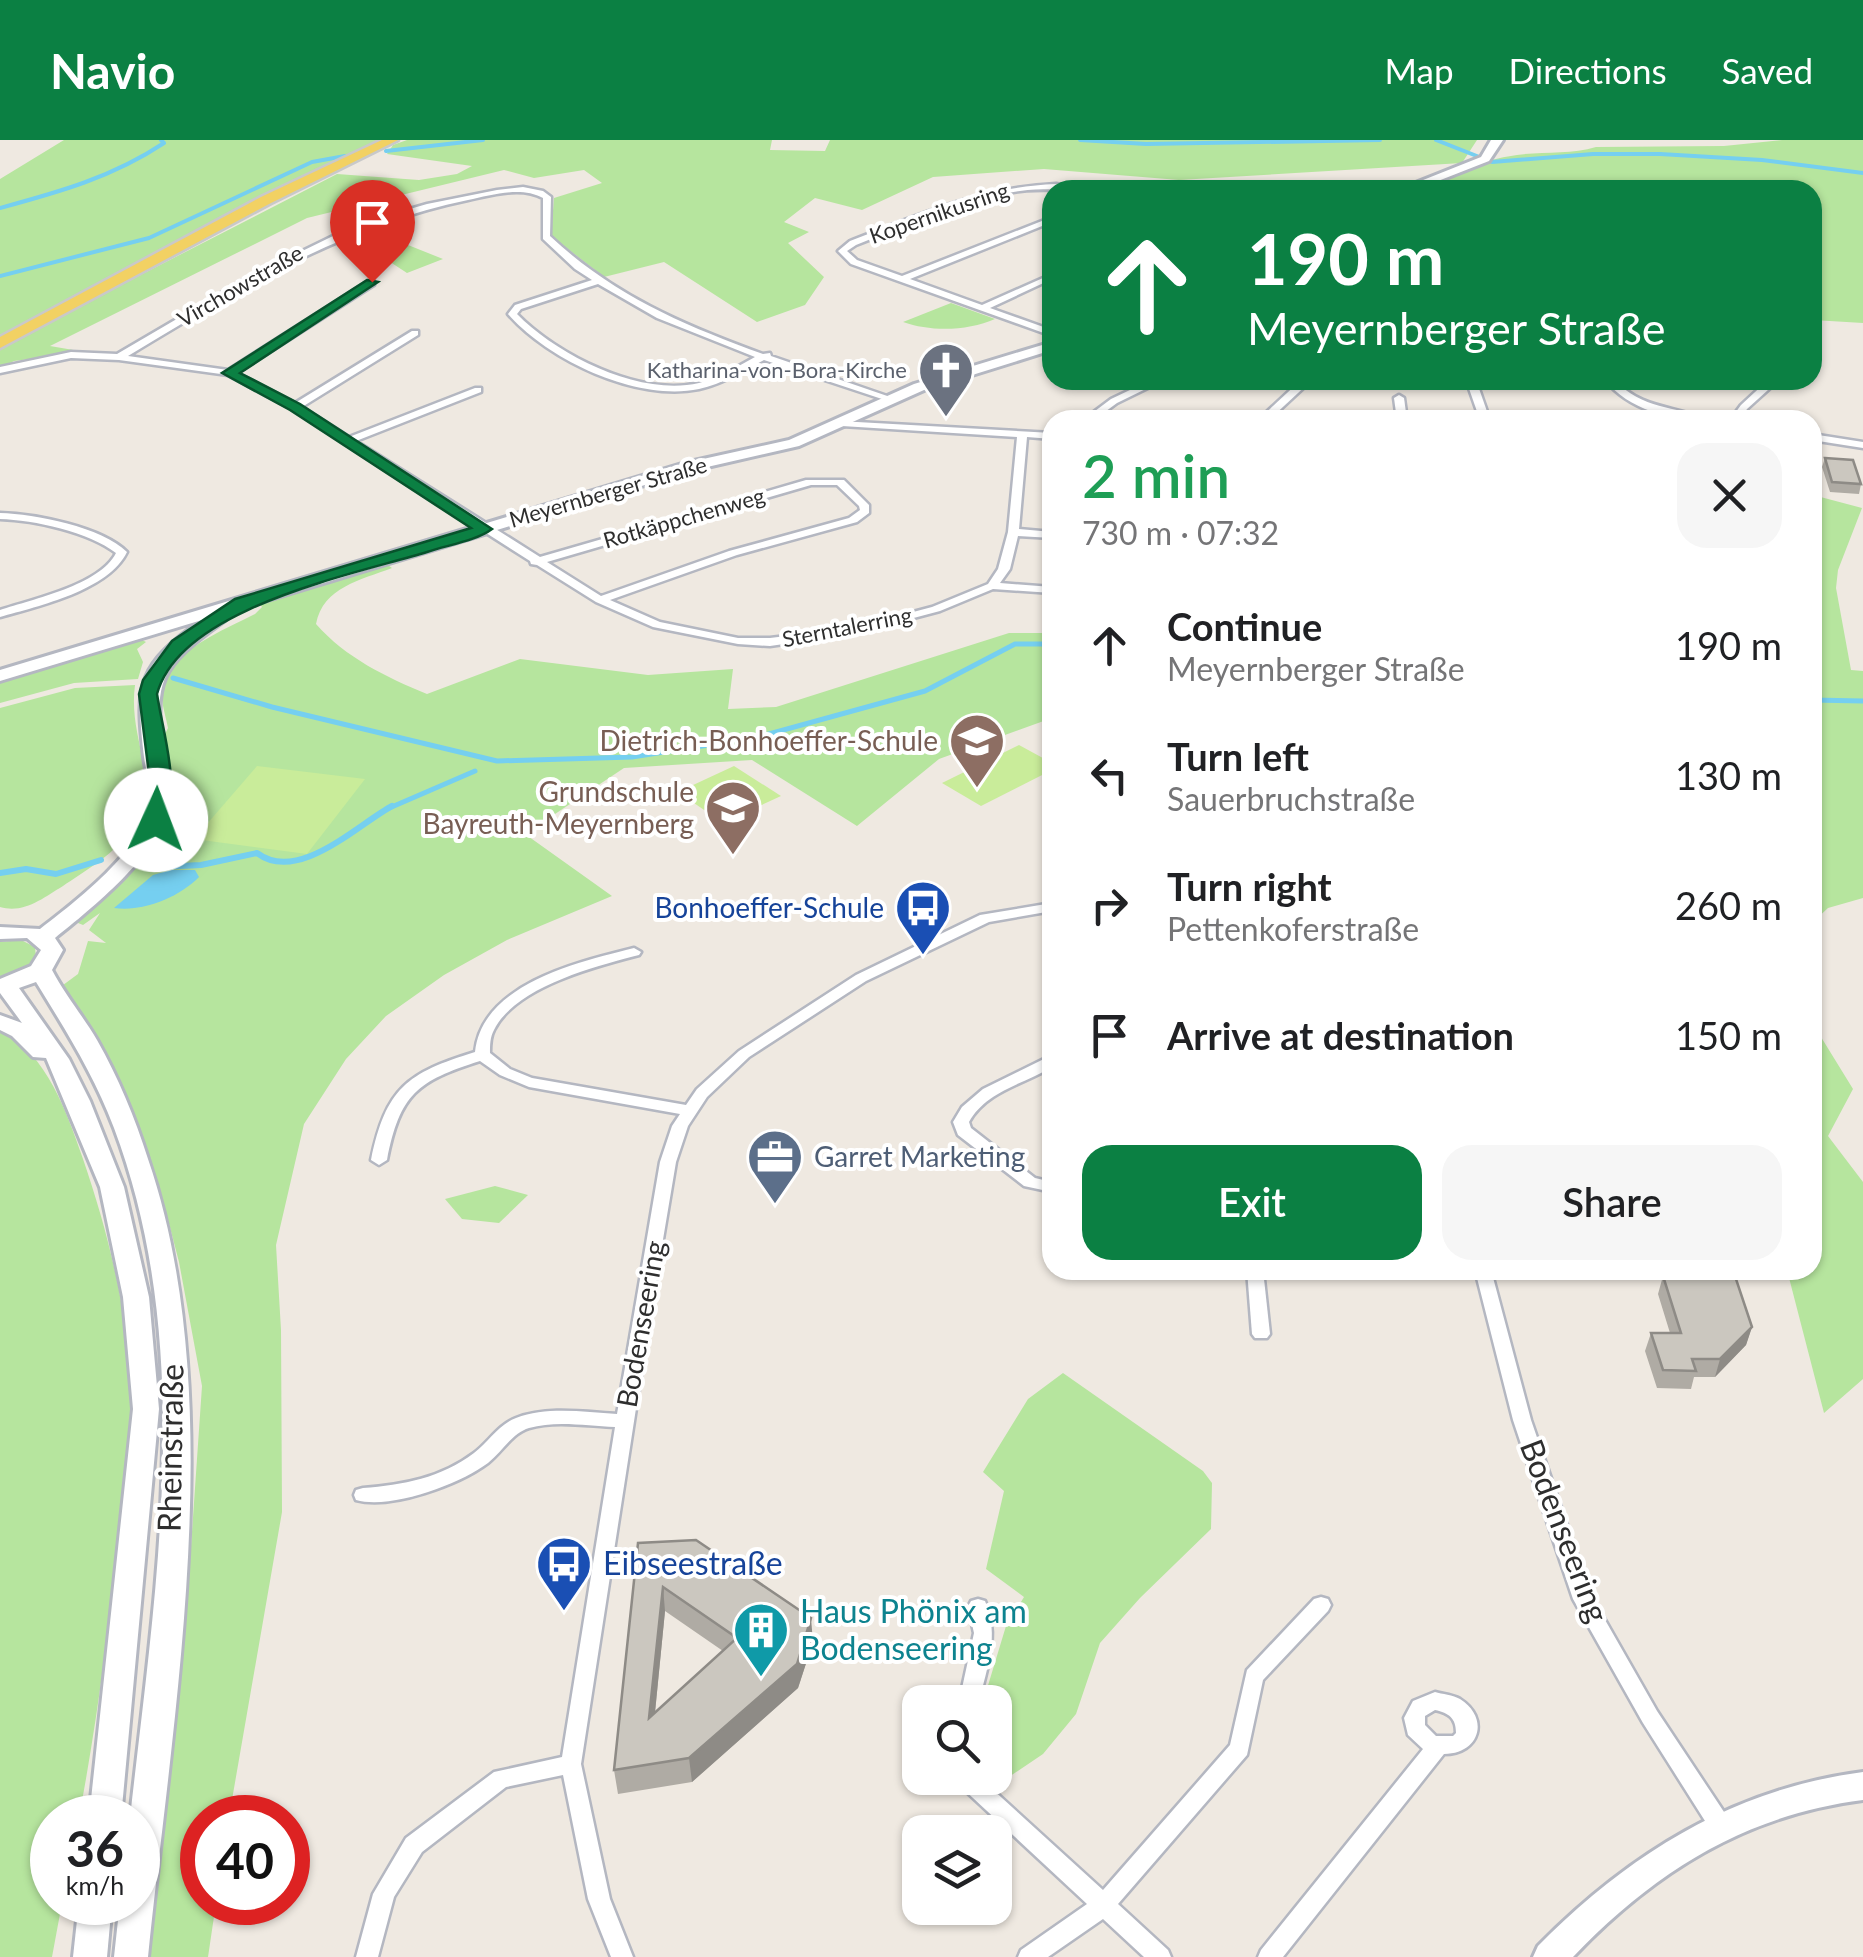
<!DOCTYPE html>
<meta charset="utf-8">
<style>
body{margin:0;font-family:Lato,sans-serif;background:#f6f6f6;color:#202124;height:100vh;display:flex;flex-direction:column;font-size:38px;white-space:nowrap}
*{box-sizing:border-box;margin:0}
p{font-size:32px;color:#757577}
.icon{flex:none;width:55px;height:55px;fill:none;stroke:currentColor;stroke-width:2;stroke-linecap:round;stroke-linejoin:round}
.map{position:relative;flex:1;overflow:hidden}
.drawer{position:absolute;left:1042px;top:270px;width:780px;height:870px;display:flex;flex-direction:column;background:#fff;border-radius:30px;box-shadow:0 2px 8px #0004}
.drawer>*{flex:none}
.guide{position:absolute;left:1042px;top:40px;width:780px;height:210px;border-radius:30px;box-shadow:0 2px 8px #0004;background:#0b8043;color:#fff;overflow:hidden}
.buttons{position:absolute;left:902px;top:1545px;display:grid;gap:20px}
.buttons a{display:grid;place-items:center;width:110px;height:110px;border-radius:20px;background:#fff;box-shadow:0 2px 8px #0004;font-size:50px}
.speed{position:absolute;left:30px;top:1655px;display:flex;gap:20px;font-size:50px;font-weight:700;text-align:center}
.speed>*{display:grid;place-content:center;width:130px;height:130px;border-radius:50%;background:#fff;box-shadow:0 2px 8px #0004;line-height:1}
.speed small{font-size:25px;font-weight:400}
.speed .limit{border:15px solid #d22;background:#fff;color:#111}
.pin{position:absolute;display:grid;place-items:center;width:85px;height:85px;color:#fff;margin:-102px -42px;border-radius:50% 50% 50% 0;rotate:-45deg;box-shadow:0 0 10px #0007}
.pin .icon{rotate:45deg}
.me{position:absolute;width:110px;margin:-55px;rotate:2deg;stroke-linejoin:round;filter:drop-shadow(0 0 8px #0008)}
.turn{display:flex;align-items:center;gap:35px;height:210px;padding:0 40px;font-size:45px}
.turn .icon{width:130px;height:130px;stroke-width:2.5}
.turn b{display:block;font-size:70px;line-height:85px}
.round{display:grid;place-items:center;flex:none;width:105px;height:105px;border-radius:30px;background:#f6f6f6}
.summary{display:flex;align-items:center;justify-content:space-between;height:170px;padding:0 40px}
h1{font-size:60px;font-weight:600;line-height:75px;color:#1e9e55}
.action{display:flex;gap:20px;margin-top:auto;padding:20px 40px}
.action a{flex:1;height:115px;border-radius:30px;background:#0b8043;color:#fff;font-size:40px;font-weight:600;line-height:115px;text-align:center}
.action a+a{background:#f6f6f6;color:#202124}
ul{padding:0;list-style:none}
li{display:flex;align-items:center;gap:30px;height:130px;padding:0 40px}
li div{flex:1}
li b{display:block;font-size:38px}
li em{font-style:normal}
header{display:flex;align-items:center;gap:60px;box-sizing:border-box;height:140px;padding:0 50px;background:#0b8043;color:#fff}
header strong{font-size:48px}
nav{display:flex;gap:55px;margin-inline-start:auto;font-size:35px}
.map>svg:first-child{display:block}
.green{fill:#b6e59e}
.pitch{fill:#c9ec9a}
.water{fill:#75cff0}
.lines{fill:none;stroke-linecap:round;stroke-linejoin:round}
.stream-far2{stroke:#75cff0;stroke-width:4}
.stream-far1{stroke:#75cff0;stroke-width:5}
.stream{stroke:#75cff0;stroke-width:6}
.street-casing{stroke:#b4b7c1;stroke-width:5}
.secondary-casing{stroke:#b4b7c1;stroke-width:6}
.primary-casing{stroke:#c9c9c9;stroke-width:5}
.street{fill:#fff;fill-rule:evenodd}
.secondary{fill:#fff;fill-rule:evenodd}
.primary{fill:#f2d163;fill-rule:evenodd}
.wall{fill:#afaba4;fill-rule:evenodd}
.shaded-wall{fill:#8e8b86}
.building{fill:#cbc7bf;stroke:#8e8b86;stroke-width:2.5;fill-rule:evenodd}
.route{fill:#0b8043;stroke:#07532c;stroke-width:2.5}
.labels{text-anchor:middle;stroke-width:8;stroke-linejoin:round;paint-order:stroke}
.far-street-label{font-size:22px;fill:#2e2e2e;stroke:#fff}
.far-worship-label{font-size:22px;fill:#5b616d;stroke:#fff;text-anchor:end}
.education-label{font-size:28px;fill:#785e54;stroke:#fff;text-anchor:end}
.transit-label{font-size:28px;fill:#164399;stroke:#fff;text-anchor:end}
.service-label{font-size:28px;fill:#4e5e75;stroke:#fff;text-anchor:start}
.street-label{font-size:28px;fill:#2e2e2e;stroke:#fff}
.near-street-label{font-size:32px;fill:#2e2e2e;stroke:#fff}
.near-transit-label{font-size:32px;fill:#164399;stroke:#fff;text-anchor:start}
.near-culture-label{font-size:32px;fill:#0d838f;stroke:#fff;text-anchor:start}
</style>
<header>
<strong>Navio</strong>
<nav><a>Map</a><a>Directions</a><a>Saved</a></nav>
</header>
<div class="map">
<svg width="1863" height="1817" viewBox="0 0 1863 1817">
<rect width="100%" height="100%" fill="#efe9e1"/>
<g class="green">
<path d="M64 0H383L248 65 107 141 123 144 337 34 419 40 457 34 472 26 387 14 393 5 407 0H772L770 10 825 11 830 0H1477L1462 23 1179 40 1044 29 933 37 862 70 815 58 784 82 809 92 788 103 824 137 805 165 757 182 664 122 604 137 551 96 554 58 602 43 584 30 534 38 504 30 307 78 50 206 85 212 14 221 0 228V39Z"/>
<path d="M1782 0H1863V183L1813 180 1812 50H1411C1445 36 1480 20 1517 15 1543 11 1571 15 1596 7L1724 6Z"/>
<path d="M358 85 443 119 407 133 381 116 330 97Z"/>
<path d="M951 163 995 179C968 191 931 192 903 182Z"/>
<path d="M1813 355 1862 368 1838 430 1836 448 1851 530 1863 531V758L1828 768 1813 782Z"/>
<path d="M385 423 392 428C361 440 323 447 316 484 346 518 386 537 427 554L520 519 648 535 733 529 728 569 776 567 1009 493H1052V578L939 619 857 686 752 620 624 628 525 694 612 756 507 800 444 835 386 876 346 919 304 984 276 1105 281 1190 282 1372 229 1677 202 1678V1762L216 1763 208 1817H144L188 1450 202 1246 179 1122 167 1076 106 912 100 914 59 848 78 834 88 801 106 803 89 790 100 773 83 785 73 781C112 749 171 708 172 652 172 635 166 615 163 598L168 588C166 577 160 559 162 548 171 510 224 490 255 474L262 467 260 464Z"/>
<path d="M142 500 146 502 137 509 143 522 138 539 74 543 0 563V541Z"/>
<path d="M135 545C131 575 139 600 145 629 156 688 106 718 63 746 43 758 24 774 0 767V568L75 548Z"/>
<path d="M21 800 35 807 36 817 23 830 0 838V802Z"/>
<path d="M1813 884 1853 949 1828 996 1863 1042V1239L1824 1273 1787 1130H1812Z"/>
<path d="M0 888C48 917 66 970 83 1019 106 1086 126 1163 130 1234 133 1286 124 1341 119 1392 109 1488 97 1583 79 1677L52 1678V1762L62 1763 52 1817H0Z"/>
<path d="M495 1046 528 1055 499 1083 462 1079 445 1059Z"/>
<path d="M1063 1233 1203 1331 1212 1343 1211 1389 1140 1458 1100 1503 1076 1574 1043 1614 997 1645 991 1638H995V1562H983L1006 1486 1024 1457 986 1429 1004 1351 983 1332 1028 1259Z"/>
</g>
<g class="pitch">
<path d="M1019 605 1052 623V630L981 666 942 643Z"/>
<path d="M257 626 365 639 307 714 194 699Z"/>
<path d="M734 626 781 656 723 683 678 652Z"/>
</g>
<path class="water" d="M171 730H195L199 737C178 758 143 772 114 768L153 735Z"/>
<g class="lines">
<g class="stream-far2">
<path d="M1080 0 1146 4 1380 0"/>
<path d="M1436 0 1492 22 1593 14H1660L1762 20 1863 33"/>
<path d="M386 11 483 0"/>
<path d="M0 68C59 52 113 37 164 3L161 0"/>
<path d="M0 136 149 98 312 22 345 16"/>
</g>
<g class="stream-far1">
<path d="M173 538 272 567 497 621 632 617 728 602"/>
<path d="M1812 560 1863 561"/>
<path d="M758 597 925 551 1015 504H1052"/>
<path d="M387 669 475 631"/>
</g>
<g class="stream">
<path d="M159 727 201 725 257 713C298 744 357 685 392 666"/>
<path d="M0 733 26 729 56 734 101 720"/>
</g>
<g class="street-casing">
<g id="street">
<path d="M1056 44 1091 50C1067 50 1044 48 1020 51 963 59 910 84 856 105L847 111 857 120 902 136 1052 77V82L910 139 982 165 1052 134V139L990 168 1052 190V196L851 124 838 111 850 101C918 75 982 47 1056 44Z"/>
<path d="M523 47 543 51 551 57 550 96C613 155 683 185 763 214L770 213 771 216 896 259 888 261 764 220C743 231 722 244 699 249 637 262 548 220 508 174L515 165 592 140 575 129 543 99V58C521 46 492 55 468 60 343 86 237 150 128 216L228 230 368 141H374V145L237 233 295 263 412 191H418V195L302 267 349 297 475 248H481V252L356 301 540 417 806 340H844L869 365V373L857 382 737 415 610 460 660 482 738 498H770L853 488 932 467 988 444 998 429 1008 392 1017 297 842 286 837 283 839 281 1052 293V299L1027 297 1019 389 1052 392V398L1018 396 1010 429 1000 443 1052 447V453L993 449 940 471 853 494 770 506 738 504 653 487 596 462 537 425 531 424 530 421 292 269 228 235 119 220 71 218 0 233V227L71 212 117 214 245 139 333 96 379 78 427 64 497 50ZM598 144 657 178 755 217C737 227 719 238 699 243 640 257 557 215 517 174L521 169ZM811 345H837L859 366 860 370 849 378 729 411 601 456 547 422Z"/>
<path d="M1151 240H1164L1117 263 1094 280H1083L1111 259Z"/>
<path d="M1301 240H1312L1269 280H1258Z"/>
<path d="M1466 240H1476L1490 280H1480Z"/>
<path d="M1605 240H1615C1642 270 1675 265 1707 280 1670 280 1629 270 1605 240Z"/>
<path d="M1768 240H1779L1747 269 1740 280H1730L1741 265Z"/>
<path d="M1399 255 1404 258 1407 280H1397L1394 258Z"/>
<path d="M1812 294 1863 302V308L1812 300Z"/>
<path d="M0 373C35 374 102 387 127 412 109 450 39 466 0 477V470C33 459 100 445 116 413 89 392 34 380 0 379Z"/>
<path d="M1052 763V771L989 782 866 841 749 917 707 957 688 986 676 1022 652 1165 581 1624 610 1759 633 1817H611L588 1759 563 1635 506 1647 422 1712 394 1757 378 1817H356L373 1754 406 1698 494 1632 562 1617 615 1287C588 1286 556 1280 529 1288 512 1293 502 1312 488 1323 460 1344 391 1370 356 1360L354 1355 356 1350 363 1348C403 1345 441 1338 474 1313 488 1303 498 1285 516 1278 547 1266 584 1272 617 1274L660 1022 672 986 680 974 529 947 500 935 480 921C417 941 400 954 387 1020L379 1025 371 1020C386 948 407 933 475 912 482 844 578 822 634 808L641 812 639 815C596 826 515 847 494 890 490 897 490 905 490 913L510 929 532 938 686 965 697 949 739 911 856 835 980 775Z"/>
<path d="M1052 915V927C1024 944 986 951 969 982L971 988 1035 1038 1052 1042V1052L1024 1046 958 995 953 982 962 967 983 949Z"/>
<path d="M1247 1130H1263L1270 1194 1267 1198H1255L1252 1194Z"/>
<path d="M1475 1130H1491L1531 1280 1592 1457 1657 1571 1728 1678 1731 1685 1728 1692 1720 1695 1712 1692 1643 1583 1573 1459 1513 1280Z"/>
<path d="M1321 1457 1328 1459 1331 1465 1328 1471 1263 1540 1247 1615 1118 1764 1168 1810 1171 1817H1144L1103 1779 1048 1817H1018L1021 1810 1087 1764 959 1645 956 1638H980L1103 1750 1230 1605 1247 1530 1314 1459Z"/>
<path d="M978 1459 985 1461C1000 1496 987 1527 979 1562H959L974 1493 968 1467 971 1461Z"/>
<path d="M1435 1552C1442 1554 1453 1555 1460 1559 1490 1578 1480 1614 1444 1614L1283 1817H1258L1261 1810 1423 1609 1408 1595 1404 1578 1413 1561ZM1435 1570C1449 1573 1456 1578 1456 1593L1453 1596H1436L1425 1585V1576Z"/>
</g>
</g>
<g class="secondary-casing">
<g id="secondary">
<path d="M1491 0H1503L1489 21 1415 50H1398L1481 17Z"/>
<path d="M1052 202V210L924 250 799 306 694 330 225 473V480C158 528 153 539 164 621 166 634 172 653 169 666 159 715 92 768 55 798L63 810 52 830C65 855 83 876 97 900 118 937 135 978 148 1019 230 1257 173 1571 148 1817H114L120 1762H138V1678H130C155 1451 197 1208 114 988 93 933 66 891 36 842L19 848 69 919 90 961 124 1047 149 1157 159 1269 121 1678H89L133 1269 123 1157 100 1047 46 918 33 917 12 896 0 890V875L22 883 0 853V839L31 826 41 810 27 798 0 799V787L40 789C74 763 146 708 150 663 151 649 146 631 144 617 135 542 139 525 202 480L0 541V530L685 323 789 300 914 244Z"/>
<path d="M1863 1632V1660C1745 1675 1654 1732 1573 1817H1533L1538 1806C1629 1714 1733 1649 1863 1632Z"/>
<path d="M79 1762H112L107 1817H73Z"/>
</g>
</g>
<g class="primary-casing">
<path id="primary" d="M382 0H398L271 63 0 208V197L261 57Z"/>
</g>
<use href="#street" class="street"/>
<use href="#secondary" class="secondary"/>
<use href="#primary" class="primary"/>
</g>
<g class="wall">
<path d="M1825 318 1861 344 1859 354 1830 352 1822 327Z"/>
<path d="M1663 1136 1752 1187 1746 1205 1715 1237H1694L1691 1249 1657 1248 1645 1211 1651 1193H1670L1658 1154Z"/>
<path d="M638 1403 813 1502 798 1548 692 1642 618 1654 614 1630ZM665 1471 723 1511 655 1573Z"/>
</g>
<g class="shaded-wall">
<path d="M1752 1187 1746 1205 1715 1237 1720 1219Z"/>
<path d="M663 1447 665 1471 652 1602 649 1578Z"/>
<path d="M811 1478 813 1502 798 1548 692 1642 689 1618Z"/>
</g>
<g class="building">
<path d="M1825 318 1853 320 1861 344 1832 342Z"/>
<path d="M1663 1136H1735L1752 1187 1720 1219H1692L1696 1231 1663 1230 1651 1193H1681Z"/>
<path d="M696 1400 811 1478 797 1524 689 1618 614 1630 638 1403ZM663 1447 737 1498 649 1578Z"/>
</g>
<path class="route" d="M367 140 378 142 240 233 300 264 492 389C476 401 447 405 427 412 352 435 180 468 157 554 163 593 181 647 164 684H149L147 680 151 650 139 554 143 540 172 501 235 459 471 388 290 270 222 233Z"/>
<defs>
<g id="church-pin" transform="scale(2.875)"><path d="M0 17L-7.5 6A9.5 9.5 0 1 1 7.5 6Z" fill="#6b7280" stroke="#fff"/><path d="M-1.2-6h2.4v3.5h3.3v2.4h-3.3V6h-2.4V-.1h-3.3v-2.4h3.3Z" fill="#fff"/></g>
<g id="school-pin" transform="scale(2.875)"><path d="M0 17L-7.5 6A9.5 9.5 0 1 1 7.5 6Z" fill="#8d6e63" stroke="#fff"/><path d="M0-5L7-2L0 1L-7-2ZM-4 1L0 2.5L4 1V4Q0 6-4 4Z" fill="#fff"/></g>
<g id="bus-pin" transform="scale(2.875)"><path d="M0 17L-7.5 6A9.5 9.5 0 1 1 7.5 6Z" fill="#1a4fb4" stroke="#fff"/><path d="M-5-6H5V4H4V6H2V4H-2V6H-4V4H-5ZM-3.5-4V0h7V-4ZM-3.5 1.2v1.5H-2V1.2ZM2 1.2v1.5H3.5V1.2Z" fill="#fff"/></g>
<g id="office-pin" transform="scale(2.875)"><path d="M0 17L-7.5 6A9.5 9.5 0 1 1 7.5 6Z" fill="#5c6f8a" stroke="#fff"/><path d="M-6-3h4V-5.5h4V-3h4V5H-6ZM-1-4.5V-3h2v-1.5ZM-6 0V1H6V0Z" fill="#fff"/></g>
<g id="building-pin" transform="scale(2.875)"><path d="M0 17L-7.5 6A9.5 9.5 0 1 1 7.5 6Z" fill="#0f9aa8" stroke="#fff"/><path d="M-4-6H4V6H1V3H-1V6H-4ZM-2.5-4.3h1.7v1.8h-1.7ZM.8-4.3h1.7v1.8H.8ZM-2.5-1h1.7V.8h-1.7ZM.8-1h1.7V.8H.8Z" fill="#fff"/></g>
</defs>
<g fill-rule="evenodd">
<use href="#church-pin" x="946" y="230"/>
<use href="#school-pin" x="977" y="601"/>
<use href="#school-pin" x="733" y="668"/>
<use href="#bus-pin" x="923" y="768"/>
<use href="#office-pin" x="775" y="1017"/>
<use href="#bus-pin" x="564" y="1424"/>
<use href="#building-pin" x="761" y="1490"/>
</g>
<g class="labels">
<g class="far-street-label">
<text transform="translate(939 73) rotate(-19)" y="8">Kopernikusring</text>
<text transform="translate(240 146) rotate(-30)" y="8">Virchowstraße</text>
<text transform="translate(608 352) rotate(-16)" y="8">Meyernberger Straße</text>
<text transform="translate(684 378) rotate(-16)" y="8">Rotkäppchenweg</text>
<text transform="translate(847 487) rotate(-11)" y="8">Sterntalerring</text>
</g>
<g class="far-worship-label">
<text x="907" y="238">Katharina-von-Bora-Kirche</text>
</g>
<g class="education-label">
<text x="938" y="611">Dietrich-Bonhoeffer-Schule</text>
<text x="694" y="662">Grundschule<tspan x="694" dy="32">Bayreuth-Meyernberg</tspan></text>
</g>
<g class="transit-label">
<text x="884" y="778">Bonhoeffer-Schule</text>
</g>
<g class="service-label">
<text x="814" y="1027">Garret Marketing</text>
</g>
<g class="street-label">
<text transform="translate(641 1184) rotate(-80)" y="10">Bodenseering</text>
</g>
<g class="near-street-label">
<text transform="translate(171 1308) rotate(-89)" y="11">Rheinstraße</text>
<text transform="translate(1564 1391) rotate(69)" y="11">Bodenseering</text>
</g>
<g class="near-transit-label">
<text x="603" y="1435">Eibseestraße</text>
</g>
<g class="near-culture-label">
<text x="800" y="1483">Haus Phönix am<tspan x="800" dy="37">Bodenseering</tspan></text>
</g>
</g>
</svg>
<div class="buttons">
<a><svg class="icon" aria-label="search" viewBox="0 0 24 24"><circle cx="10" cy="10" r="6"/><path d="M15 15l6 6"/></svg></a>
<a><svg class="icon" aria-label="layers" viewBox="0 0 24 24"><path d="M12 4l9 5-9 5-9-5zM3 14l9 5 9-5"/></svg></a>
</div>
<div class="speed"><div>36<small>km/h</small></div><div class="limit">40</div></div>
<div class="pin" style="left:372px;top:142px;background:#d93025"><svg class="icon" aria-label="arrive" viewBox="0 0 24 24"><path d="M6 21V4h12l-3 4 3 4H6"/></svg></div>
<svg class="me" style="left:156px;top:680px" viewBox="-20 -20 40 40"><circle r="19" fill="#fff"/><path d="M0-13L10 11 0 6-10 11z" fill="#0b8043"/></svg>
<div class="guide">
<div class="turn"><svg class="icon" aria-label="ahead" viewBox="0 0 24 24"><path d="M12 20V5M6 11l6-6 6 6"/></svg><div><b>190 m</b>Meyernberger Straße</div></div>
</div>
<section class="drawer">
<div class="summary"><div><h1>2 min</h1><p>730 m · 07:32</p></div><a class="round"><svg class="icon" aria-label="close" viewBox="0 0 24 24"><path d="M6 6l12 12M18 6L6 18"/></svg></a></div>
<ul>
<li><svg class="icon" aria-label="ahead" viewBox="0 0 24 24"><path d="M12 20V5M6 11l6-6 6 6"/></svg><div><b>Continue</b><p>Meyernberger Straße</p></div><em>190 m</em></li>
<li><svg class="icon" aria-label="left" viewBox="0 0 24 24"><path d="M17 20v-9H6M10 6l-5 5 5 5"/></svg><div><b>Turn left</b><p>Sauerbruchstraße</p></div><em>130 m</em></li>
<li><svg class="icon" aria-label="right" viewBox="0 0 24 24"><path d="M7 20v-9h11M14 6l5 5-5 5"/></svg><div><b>Turn right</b><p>Pettenkoferstraße</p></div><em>260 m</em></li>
<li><svg class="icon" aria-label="arrive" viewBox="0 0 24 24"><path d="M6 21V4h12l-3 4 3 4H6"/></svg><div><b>Arrive at destination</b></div><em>150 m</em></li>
</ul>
<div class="action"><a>Exit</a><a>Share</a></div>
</section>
</div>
